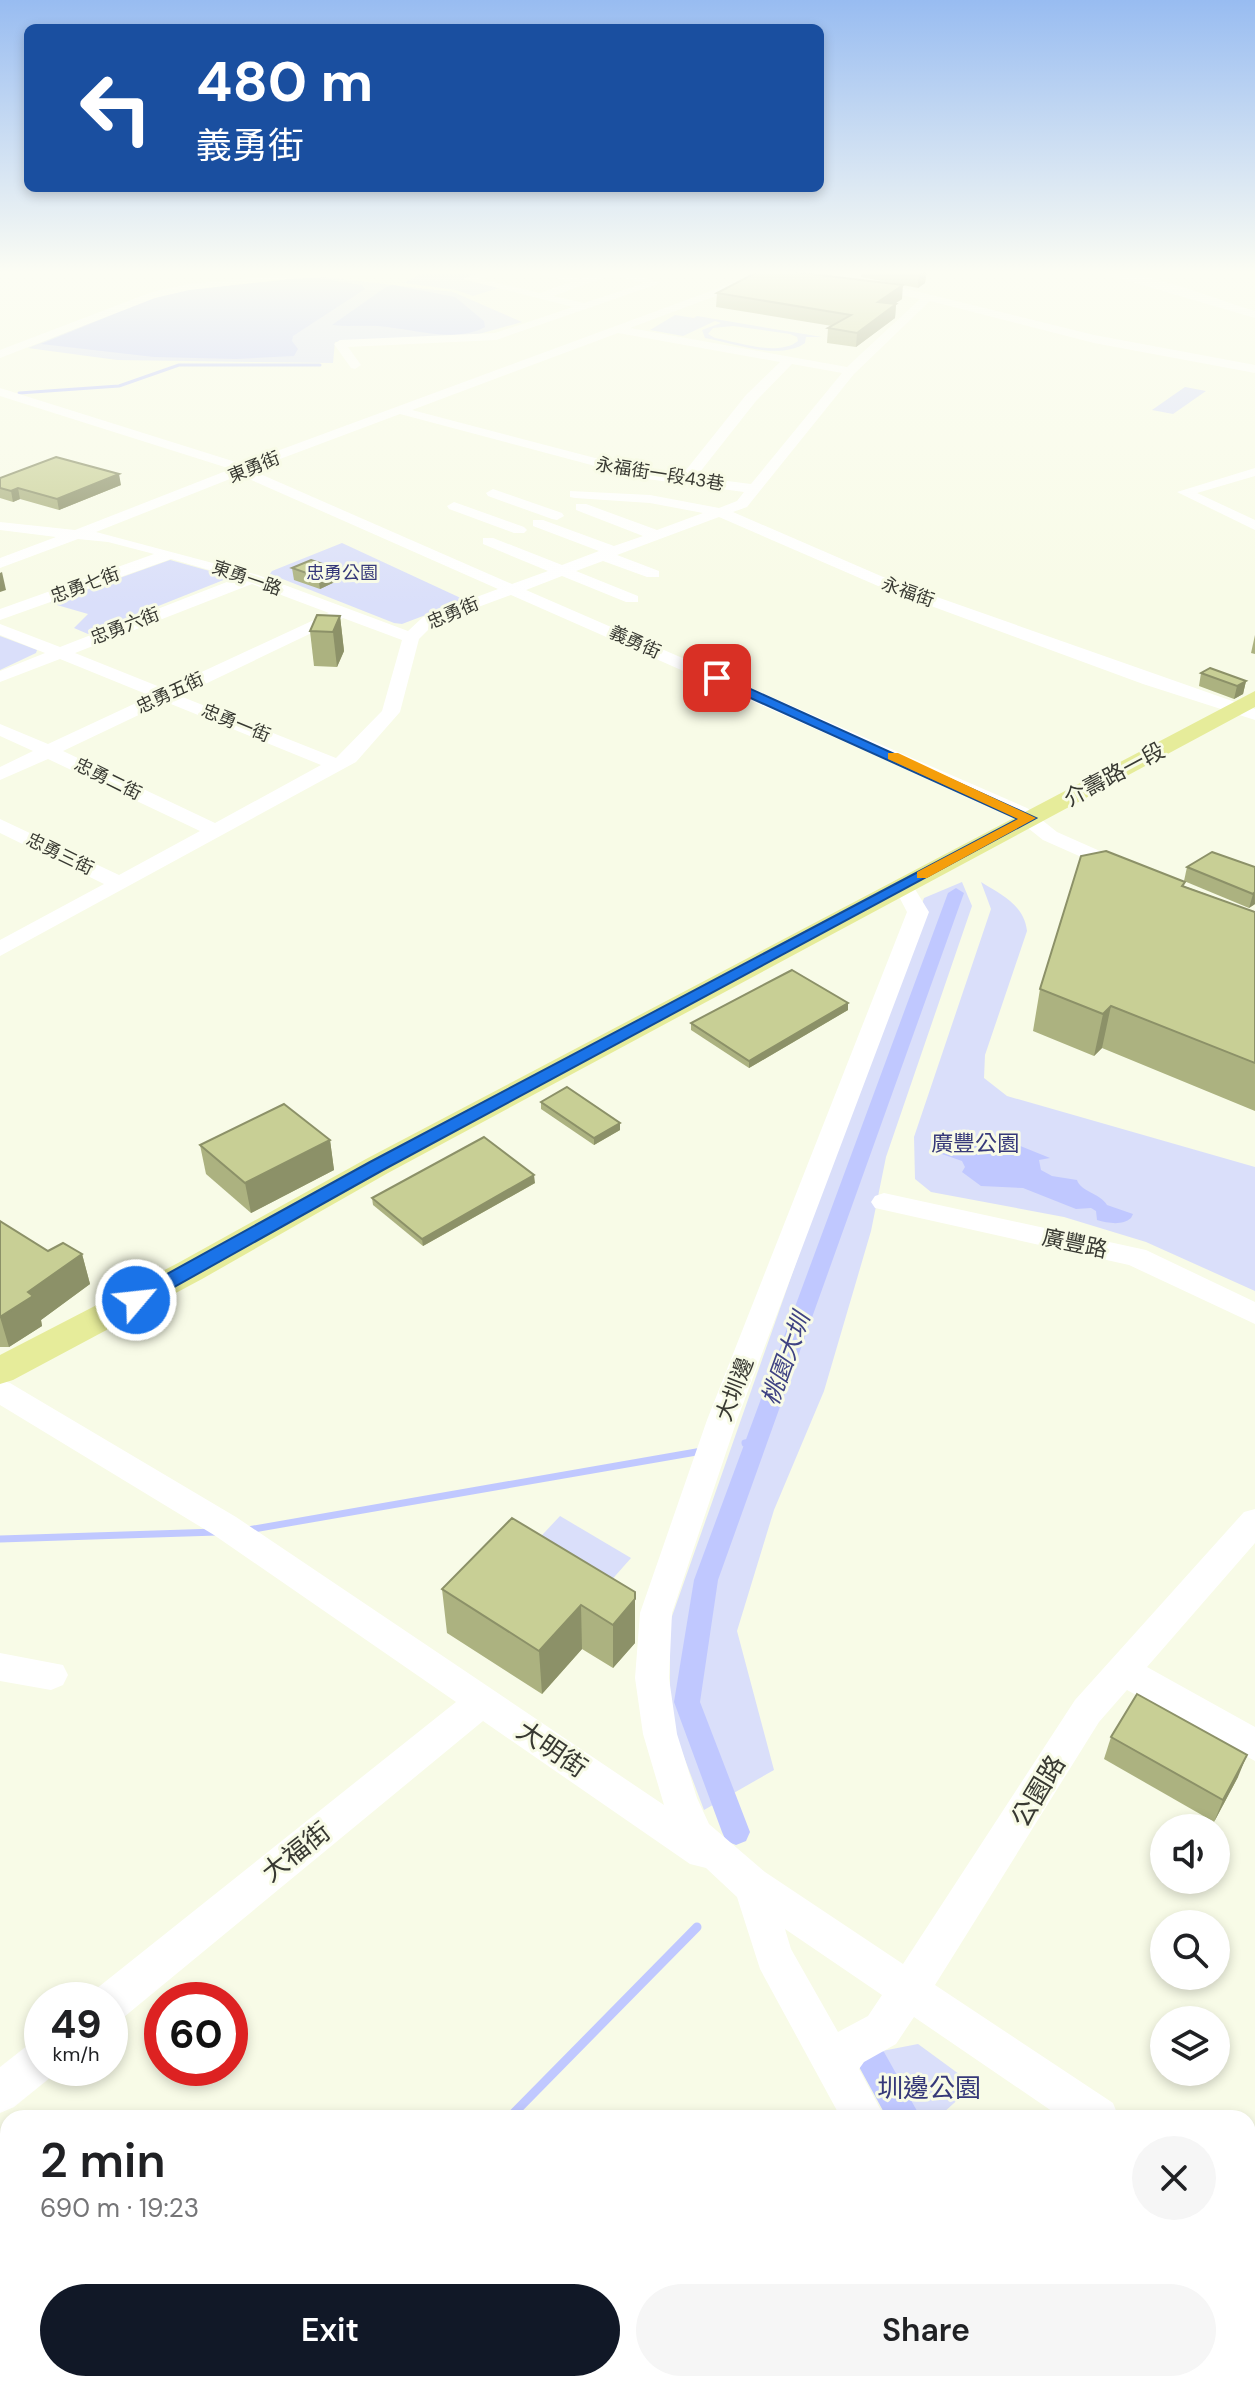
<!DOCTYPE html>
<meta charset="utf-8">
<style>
body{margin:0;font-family:"DM Sans","Noto Sans TC",sans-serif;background:#f6f6f6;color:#202124;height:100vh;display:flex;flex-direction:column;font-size:30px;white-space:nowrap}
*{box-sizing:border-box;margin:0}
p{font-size:26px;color:#757577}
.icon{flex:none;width:44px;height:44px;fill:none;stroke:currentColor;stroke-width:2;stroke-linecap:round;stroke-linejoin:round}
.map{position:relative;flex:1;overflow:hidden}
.details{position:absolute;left:0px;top:2110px;width:1256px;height:282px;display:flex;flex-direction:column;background:#fff;border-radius:24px 24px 0 0;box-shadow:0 4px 12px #0003}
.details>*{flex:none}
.top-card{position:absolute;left:24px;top:24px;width:800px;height:168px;border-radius:12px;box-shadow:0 4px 12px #0003;background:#1a4fa0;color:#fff;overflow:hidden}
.controls{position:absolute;left:1150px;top:1814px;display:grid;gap:16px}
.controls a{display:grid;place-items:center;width:80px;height:80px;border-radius:50%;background:#fff;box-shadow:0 4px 12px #0003;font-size:40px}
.speed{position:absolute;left:24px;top:1982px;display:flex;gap:16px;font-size:40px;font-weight:700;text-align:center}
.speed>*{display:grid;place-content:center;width:104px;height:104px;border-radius:50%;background:#fff;box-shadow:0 4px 12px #0003;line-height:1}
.speed small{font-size:20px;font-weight:400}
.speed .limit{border:12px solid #d22;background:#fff;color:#111}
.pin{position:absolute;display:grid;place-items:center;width:68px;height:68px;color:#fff;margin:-34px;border-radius:16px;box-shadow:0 4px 12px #0006}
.me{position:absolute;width:88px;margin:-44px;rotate:62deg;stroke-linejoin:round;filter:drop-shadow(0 0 6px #0008)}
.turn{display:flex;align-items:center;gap:28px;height:168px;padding:0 40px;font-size:36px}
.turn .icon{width:104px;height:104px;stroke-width:2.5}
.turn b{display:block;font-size:56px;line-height:68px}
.round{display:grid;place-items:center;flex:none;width:84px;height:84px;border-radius:42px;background:#f6f6f6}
.summary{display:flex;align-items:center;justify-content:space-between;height:136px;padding:0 40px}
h1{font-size:48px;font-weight:600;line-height:60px}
.action{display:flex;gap:16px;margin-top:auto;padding:16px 40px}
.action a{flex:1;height:92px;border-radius:48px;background:#111827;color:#fff;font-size:32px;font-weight:600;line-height:92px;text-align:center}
.action a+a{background:#f6f6f6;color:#202124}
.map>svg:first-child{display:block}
.green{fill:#dadffa;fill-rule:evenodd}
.water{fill:#c0c8ff}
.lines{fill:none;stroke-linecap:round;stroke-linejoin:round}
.stream-far2{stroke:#c0c8ff;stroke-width:3}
.stream-far1{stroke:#c0c8ff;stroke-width:7}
.stream{stroke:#c0c8ff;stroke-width:9}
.canal{fill:#c0c8ff;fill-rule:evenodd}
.minor{fill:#fff;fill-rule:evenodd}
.major{fill:#e6ec9a;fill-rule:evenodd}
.wall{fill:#acb280}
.shaded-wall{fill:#8c9168}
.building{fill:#c8cf95;stroke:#8c9168;stroke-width:2}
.route{fill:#1a73e8;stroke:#114b97;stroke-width:2}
.slow{fill:#f59e0b}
.labels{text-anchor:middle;stroke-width:6;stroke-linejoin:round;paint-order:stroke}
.far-street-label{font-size:18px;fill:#383932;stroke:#f8fbe7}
.far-park-label{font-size:18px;fill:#363979;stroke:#f8fbe7}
.street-label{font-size:22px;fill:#383932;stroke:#f8fbe7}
.park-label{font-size:22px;fill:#363979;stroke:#f8fbe7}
.water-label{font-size:24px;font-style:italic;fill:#3f4383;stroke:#f8fbe7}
.near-street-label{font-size:26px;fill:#383932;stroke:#f8fbe7}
.near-park-label{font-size:26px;fill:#363979;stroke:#f8fbe7}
</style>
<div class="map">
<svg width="1255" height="2391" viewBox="0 0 1255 2391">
<rect width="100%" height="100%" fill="#f8fbe7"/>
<g class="green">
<path d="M428 270H489L463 279 499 288 473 296 456 290 404 283Z"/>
<path d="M317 276 453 292 522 322 472 336 335 342 333 363 117 360 28 348 162 294Z"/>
<path d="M675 315 694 318 697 316 822 337H806L805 343C780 361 733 343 705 338L702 330 721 323 715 321 683 336 650 330ZM733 326 790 334 797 337 798 341C778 357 738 342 715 338L708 334 713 328Z"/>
<path d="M1185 387 1206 391 1173 414 1152 410Z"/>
<path d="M342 543 465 600 402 624 394 623 270 574 272 571Z"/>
<path d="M170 560 224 575 226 579 88 634 74 628 88 614 50 603Z"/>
<path d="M0 636 37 650 36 653 0 670Z"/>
<path d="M962 882 972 906 886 1157 871 1231 824 1391 774 1510 737 1631 774 1770 704 1810 670 1720V1622L924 898Z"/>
<path d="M981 882C1002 895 1024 905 1027 931L985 1055 984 1078 1007 1096 1255 1167V1291L1146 1242 1064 1217 931 1192 915 1179 914 1137 991 909Z"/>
<path d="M560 1516 631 1558 601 1592 529 1549Z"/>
<path d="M918 2044 974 2085 943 2113 945 2118H916L877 2052Z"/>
</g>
<g class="water">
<path d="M311 277 362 285 365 289 293 336 292 341 298 349 294 356 237 359 154 357 41 344 156 297 186 290Z"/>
<path d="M393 285 455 297 484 321 485 327C454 344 410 328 377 326 362 325 347 327 332 325L386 287Z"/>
<path d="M942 1137 1003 1139 1050 1158 1039 1160 1041 1170 1052 1176 1077 1180C1081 1192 1100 1193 1107 1205L1133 1214 1131 1218C1122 1226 1108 1223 1097 1220L1096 1211 1091 1208 1076 1209 1023 1188 981 1186 962 1172 965 1167 962 1161 939 1153 937 1145Z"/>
</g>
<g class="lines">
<path class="stream-far2" d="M19 393 119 386 179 365H320"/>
<g class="stream-far1">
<path d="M745 1443 756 1441"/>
<path d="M248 1530 702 1451"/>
<path d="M0 1539 217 1532"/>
</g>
<g class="stream">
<path d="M509 2118 697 1927"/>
<path d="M243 2391 250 2384"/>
</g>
<g class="canal">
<path d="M956 888 964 893 718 1580 700 1702 750 1832 746 1841 736 1845 726 1841 722 1832 674 1702 694 1580 948 893Z"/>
<path d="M873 2047 884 2052 921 2118H887L857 2063 862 2052Z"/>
<path d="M1043 2384H1080L1083 2391H1046Z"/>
</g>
<g class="minor">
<path d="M337 270H411L406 273 285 279 189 290 155 298 0 358V350L152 292 189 284Z"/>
<path d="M485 270H501L480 279 540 293 570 282 526 270H545L581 279 606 270H622L661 283 496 340 348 347 361 365 355 369 351 368 334 344 340 340 495 333 573 307 463 279ZM612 275 644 283 584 303 553 296Z"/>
<path d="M855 270H872L832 283 827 280Z"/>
<path d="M1091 270C1147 270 1202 295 1255 311V318Z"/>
<path d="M754 275 759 278 758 280 630 328 847 367 920 299 864 288 863 286 868 283 899 287 1094 335 1255 365V373L1094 343 930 301 854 374 747 507 733 512 897 583 1255 709V720L1143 684 885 589 719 517 617 555 659 571V577H647L603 561 576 571 638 596V602H626L562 576 526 590 1027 808 1057 832 1127 863 1130 867 1127 871H1113L1043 840 1013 816 511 595 435 623 419 639 400 712 356 762 0 956V940L104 884 0 833V819L119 875 200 831 48 759 0 780V767L33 751 0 736V724L48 744 151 696 60 659 0 682V671L45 653 0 635V624L60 647 237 578 171 559 0 620V609L154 554 108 542 78 539 0 568V558L56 537 0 530V522L75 530 231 469 0 396V388L242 464ZM618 333 780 362 746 395 682 475 641 470 412 410ZM792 364 842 373 751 484 696 477 756 401ZM400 414 640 478 744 492 737 501 719 508 650 495 570 491V497L575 498 650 503 703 513 657 530 586 504H576V510L643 536 614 546 543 520H533V526L599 551 562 565 493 538H483V544L548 571 512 584 251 470ZM240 475 498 589 423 617 408 631 258 575 96 532ZM252 584 329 613 165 689 75 653ZM343 618 402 640 382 711 336 758 180 696ZM166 702 321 765 215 823 63 751Z"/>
<path d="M1255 468V476L1197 493 1255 520V530L1177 492Z"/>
<path d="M493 489 562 513 564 516 557 520 552 519 488 496 486 493Z"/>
<path d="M454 502 524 527 527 530 524 533H514L449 509 447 506Z"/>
<path d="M903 879 910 881 929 912 737 1420 672 1613 669 1678 677 1734 697 1798 709 1824 765 1872 903 1964 1075 1700 1244 1512 1255 1509V1543L1147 1667 1255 1727V1761L1127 1690 1099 1722 935 1985 1113 2103 1119 2118H1062L914 2017 896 2044 864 2062 859 2069 885 2118H841L760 1969 737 1897 706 1868 690 1864 483 1721 124 2017 110 2023V2000H92L96 1989 456 1702 214 1535 0 1405V1380L10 1383 236 1517 664 1805 643 1734 635 1678 640 1613 707 1420 907 912 893 885ZM785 1929 882 1995 868 2016 838 2032 791 1949Z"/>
<path d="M884 1193 1146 1250 1255 1302V1324L1129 1265 875 1208 871 1202 875 1196Z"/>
<path d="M0 1653 63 1665 68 1675 63 1685 51 1690 0 1681Z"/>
<path d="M42 2039V2068H58L56 2073 14 2107 0 2113V2067L28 2045Z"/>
<path d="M1248 2200 1255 2202V2248L1248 2245Z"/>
<path d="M988 2384H1034L1037 2391H991Z"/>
</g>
<path class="major" d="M1255 691V707L388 1173 202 1279 13 1380 0 1384V1355L178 1263 366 1159Z"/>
</g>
<g class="wall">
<path d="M862 270H927L925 283 918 288 861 277Z"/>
<path d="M717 293 902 299 894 304H896L895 318 856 347 827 343 828 328 832 326 716 307Z"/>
<path d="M0 478 121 485 59 510 20 499 13 502 0 498Z"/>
<path d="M292 568 339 580 320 589 294 580Z"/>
<path d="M340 616 344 651 337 667 314 666 310 631Z"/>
<path d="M1255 635V654L1251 653Z"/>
<path d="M1201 673 1246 681 1243 694 1234 699 1199 686Z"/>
<path d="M1187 867H1255V904L1249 908 1184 881Z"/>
<path d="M1185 882 1184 886 1255 912V1111L1102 1048 1094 1056 1033 1031 1040 989Z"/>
<path d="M848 1003V1010L749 1068 691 1030V1023Z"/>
<path d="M541 1102 620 1130 594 1145 541 1109Z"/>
<path d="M330 1140 334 1170 251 1213 206 1174 200 1145Z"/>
<path d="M535 1183 423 1246 373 1205 372 1198Z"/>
<path d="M0 1221 48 1251 82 1254 90 1284 41 1320 42 1326 9 1347H0Z"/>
<path d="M442 1589 635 1592V1643L613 1668 582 1649 542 1694 447 1633Z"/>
<path d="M1111 1737 1238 1777 1214 1822 1104 1759Z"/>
</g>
<g class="shaded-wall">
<path d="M919 270H927L925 283 918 288Z"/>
<path d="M903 285 902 299 877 316 878 302Z"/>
<path d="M896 304 895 318 856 347 857 333Z"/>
<path d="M119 474 121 485 59 510 57 499Z"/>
<path d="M18 488 20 499 13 502 11 491Z"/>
<path d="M337 569 339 580 320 589 318 577Z"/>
<path d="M2 572 6 590 0 592V573Z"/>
<path d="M340 616 344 651 337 667 333 632Z"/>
<path d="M1246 681 1243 694 1234 699 1237 686Z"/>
<path d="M1255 892V904L1249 908 1253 894Z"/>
<path d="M848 1003V1010L749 1068V1061Z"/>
<path d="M1111 1006 1102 1048 1094 1056 1103 1014Z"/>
<path d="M620 1123V1130L594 1145V1138Z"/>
<path d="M330 1140 334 1170 251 1213 245 1183Z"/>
<path d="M534 1175 535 1183 423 1246 422 1239Z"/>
<path d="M82 1254 90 1284 41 1320 42 1326 9 1347 0 1317 28 1292Z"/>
<path d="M635 1592V1643L613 1668V1625Z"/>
<path d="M581 1605 582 1649 542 1694 539 1651Z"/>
<path d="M1247 1755 1238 1777 1214 1822 1223 1800Z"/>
</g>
<g class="building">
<path d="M761 270H778L903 285 878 302 896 304 857 333 828 328 851 315 717 293Z"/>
<path d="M56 457 119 474 57 499 18 488 11 491 0 488V478Z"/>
<path d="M311 560 337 569 318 577 292 568Z"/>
<path d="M317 615 340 616 333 632 310 631Z"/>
<path d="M1210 668 1246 681 1237 686 1201 673Z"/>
<path d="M1106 851 1185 882 1182 886 1255 912V1063L1111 1006 1103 1014 1040 989 1081 856Z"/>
<path d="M1212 852 1255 867V892L1253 894 1187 867Z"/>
<path d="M792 970 848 1003 749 1061 691 1023Z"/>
<path d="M567 1087 620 1123 594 1138 541 1102Z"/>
<path d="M284 1104 330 1140 245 1183 200 1145Z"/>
<path d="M484 1137 534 1175 422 1239 372 1198Z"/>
<path d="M0 1221 48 1251 63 1243 82 1254 28 1292 33 1296 0 1317Z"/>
<path d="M512 1518 635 1592V1599L613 1625 581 1605 539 1651 442 1589Z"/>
<path d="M1137 1694 1247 1755 1223 1800 1111 1737Z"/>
</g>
<linearGradient id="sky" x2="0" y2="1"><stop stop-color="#98bcf1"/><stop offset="0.45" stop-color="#fcfdf4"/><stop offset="1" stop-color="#fcfdf4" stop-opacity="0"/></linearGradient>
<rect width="1255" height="605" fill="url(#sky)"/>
<path class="route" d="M713 676H722L1036 818 383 1170 142 1305H129L126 1300 129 1295 370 1162 1018 819 713 681Z"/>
<path class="slow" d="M888 753H898L1036 818 927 878H917V872L1018 819 888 759Z"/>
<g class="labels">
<g class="far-street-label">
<text transform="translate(254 467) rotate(-22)" y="6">東勇街</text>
<text transform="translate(660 474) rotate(9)" y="6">永福街一段43巷</text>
<text transform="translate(247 578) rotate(19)" y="6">東勇一路</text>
<text transform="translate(85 585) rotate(-20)" y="6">忠勇七街</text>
<text transform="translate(908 592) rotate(20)" y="6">永福街</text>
<text transform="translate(453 613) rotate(-23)" y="6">忠勇街</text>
<text transform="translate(125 626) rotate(-21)" y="6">忠勇六街</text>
<text transform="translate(635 642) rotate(24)" y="6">義勇街</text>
<text transform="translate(170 693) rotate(-25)" y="6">忠勇五街</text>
<text transform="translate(236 723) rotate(22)" y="6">忠勇一街</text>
<text transform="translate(108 779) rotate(26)" y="6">忠勇二街</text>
<text transform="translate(60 854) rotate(26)" y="6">忠勇三街</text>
</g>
<g class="far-park-label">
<text x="342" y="579">忠勇公園</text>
</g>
<g class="street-label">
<text transform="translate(1114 774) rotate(-28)" y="8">介壽路一段</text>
<text transform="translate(1075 1243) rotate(12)" y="8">廣豐路</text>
<text transform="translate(734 1389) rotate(-69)" y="8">大圳邊</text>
</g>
<g class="park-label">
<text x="975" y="1151">廣豐公園</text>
</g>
<g class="water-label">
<text transform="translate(786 1359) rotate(-70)" y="8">桃園大圳</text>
</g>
<g class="near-street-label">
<text transform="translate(552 1749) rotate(34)" y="9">大明街</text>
<text transform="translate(1038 1791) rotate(-59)" y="9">公園路</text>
<text transform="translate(296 1852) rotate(-38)" y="9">大福街</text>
</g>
<g class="near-park-label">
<text x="929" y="2097">圳邊公園</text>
</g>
</g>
</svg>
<div class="controls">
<a><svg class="icon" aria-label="sound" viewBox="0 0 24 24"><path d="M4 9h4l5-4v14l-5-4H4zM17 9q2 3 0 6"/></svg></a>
<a><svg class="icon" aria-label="search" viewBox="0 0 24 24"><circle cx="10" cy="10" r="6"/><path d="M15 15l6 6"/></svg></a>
<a><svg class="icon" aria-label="layers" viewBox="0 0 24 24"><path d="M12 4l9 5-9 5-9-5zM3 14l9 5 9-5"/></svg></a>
</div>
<div class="speed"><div>49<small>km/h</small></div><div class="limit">60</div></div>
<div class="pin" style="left:717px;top:678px;background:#d93025"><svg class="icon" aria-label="arrive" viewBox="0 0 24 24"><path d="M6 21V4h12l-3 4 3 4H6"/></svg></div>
<svg class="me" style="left:136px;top:1300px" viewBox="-20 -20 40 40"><circle r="17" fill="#1a73e8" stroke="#fff" stroke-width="3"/><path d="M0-11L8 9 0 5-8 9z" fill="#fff"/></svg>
<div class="top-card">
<div class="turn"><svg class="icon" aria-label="left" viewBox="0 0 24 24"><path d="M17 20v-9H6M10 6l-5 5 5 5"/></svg><div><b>480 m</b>義勇街</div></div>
</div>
<section class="details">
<div class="summary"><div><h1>2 min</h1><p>690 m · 19:23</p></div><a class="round"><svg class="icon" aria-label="close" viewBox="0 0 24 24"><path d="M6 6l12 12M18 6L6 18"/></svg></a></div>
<div class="action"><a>Exit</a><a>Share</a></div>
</section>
</div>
